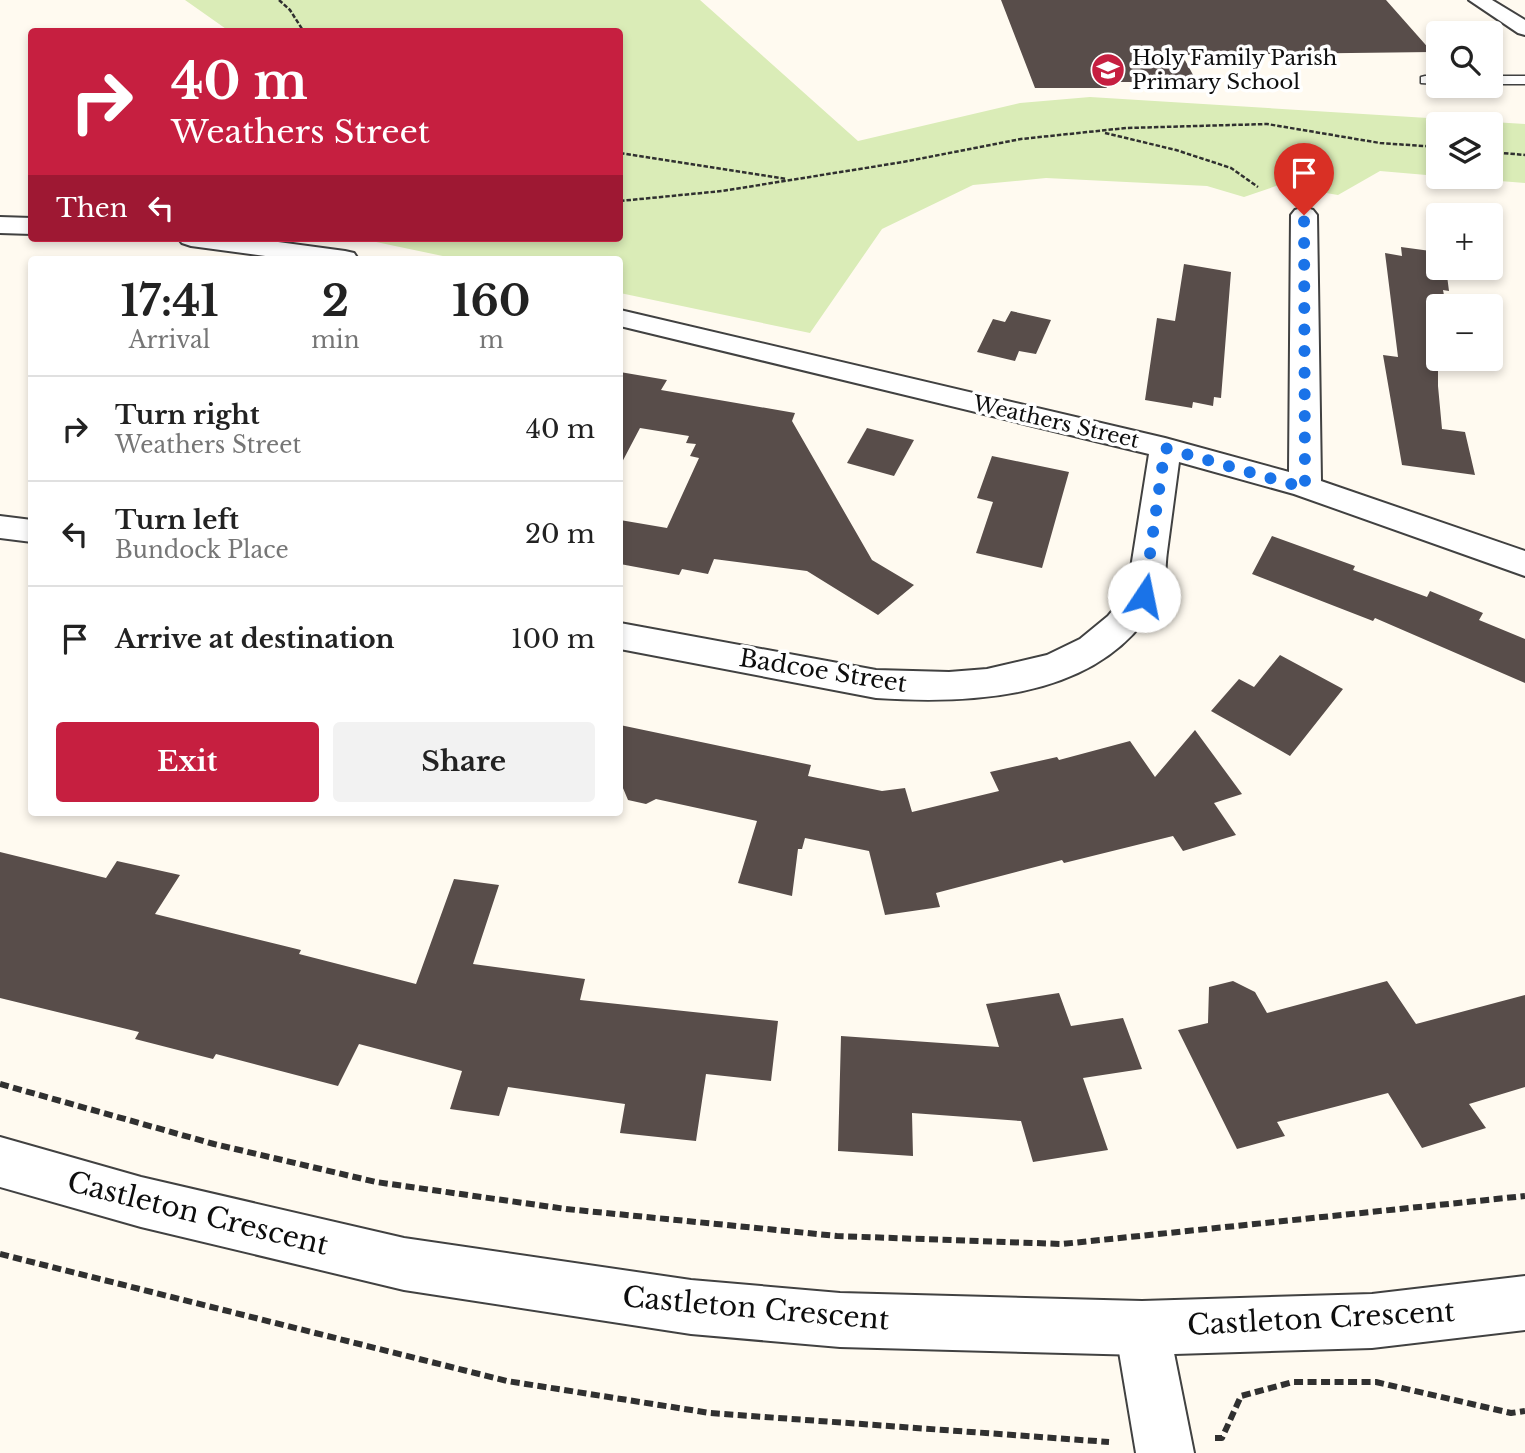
<!DOCTYPE html>
<meta charset="utf-8">
<style>
body{margin:0;font-family:"Libre Baskerville",serif;background:#f2f2f2;color:#222;height:100vh;display:flex;flex-direction:column;font-size:26px;white-space:nowrap}
*{box-sizing:border-box;margin:0}
p{font-size:23px;color:#767676}
.icon{flex:none;width:38px;height:38px;fill:none;stroke:currentColor;stroke-width:2;stroke-linecap:round;stroke-linejoin:round}
.map{position:relative;flex:1;overflow:hidden}
.sheet{position:absolute;left:28px;top:256px;width:595px;height:560px;display:flex;flex-direction:column;background:#fff;border-radius:7px;box-shadow:0 4px 10px #0003}
.sheet>*{flex:none}
.hud{position:absolute;left:28px;top:28px;width:595px;height:214px;border-radius:7px;box-shadow:0 4px 10px #0003;background:#c61f40;color:#fff;overflow:hidden}
.fabs{position:absolute;left:1426px;top:21px;display:grid;gap:14px}
.fabs a{display:grid;place-items:center;width:77px;height:77px;border-radius:7px;background:#fff;box-shadow:0 4px 10px #0003;font-size:35px}
.pin{position:absolute;display:grid;place-items:center;width:60px;height:60px;color:#fff;margin:-72px -30px;border-radius:50% 50% 50% 0;rotate:-45deg;box-shadow:0 0 7px #0007}
.pin .icon{rotate:45deg}
.me{position:absolute;width:77px;margin:-38px;rotate:11deg;stroke-linejoin:round;filter:drop-shadow(0 0 5px #0008)}
.turn{display:flex;align-items:center;gap:24px;height:147px;padding:0 28px;font-size:32px}
.turn .icon{width:91px;height:91px;stroke-width:2.5}
.turn b{display:block;font-size:49px;line-height:60px}
.then{display:flex;align-items:center;height:66px;padding:0 28px;background:#0003;gap:14px;font-size:26px}
.eta{display:flex;justify-content:space-evenly;align-items:center;height:119px;text-align:center}
.eta b{font-size:42px;font-weight:800;line-height:49px}
.cta{display:flex;gap:14px;margin-top:auto;padding:14px 28px}
.cta a{flex:1;height:80px;border-radius:7px;background:#c61f40;color:#fff;font-size:28px;font-weight:800;line-height:80px;text-align:center}
.cta a+a{background:#f2f2f2;color:#222}
ul{padding:0;list-style:none}
li{display:flex;align-items:center;gap:21px;height:105px;padding:0 28px;border-top:2px solid #e0e0e0}
li div{flex:1}
li b{display:block;font-size:26px}
li em{font-style:normal}
.map>svg:first-child{display:block}
.green{fill:#daecb7}
.building{fill:#584d4a}
.lines{fill:none;stroke-linecap:round;stroke-linejoin:round}
.service-casing{stroke:#414141;stroke-width:3}
.minor-casing{stroke:#414141;stroke-width:4}
.tertiary-casing{stroke:#414141;stroke-width:4}
.path-far1{stroke:#303030;stroke-width:2.5;stroke-dasharray:4.5 2;stroke-linecap:butt}
.path{stroke:#303030;stroke-width:6;stroke-dasharray:9 4.5;stroke-linecap:butt}
.service{fill:#fff;fill-rule:evenodd}
.minor{fill:#fff;fill-rule:evenodd}
.tertiary{fill:#fff;fill-rule:evenodd}
.route{stroke:#1a73e8;stroke-width:12;stroke-dasharray:0 21.6}
.labels{text-anchor:middle;stroke-width:7;stroke-linejoin:round;paint-order:stroke}
.far-poi-label{font-size:21px;fill:#0e0e0e;stroke:#fff;text-anchor:start}
.far-street-label{font-size:21px;fill:#0e0e0e;stroke:#fff}
.street-label{font-size:24px;fill:#0e0e0e;stroke:#fff}
.near-street-label{font-size:28px;fill:#0e0e0e;stroke:#fff}
</style>
<div class="map">
<svg width="1525" height="1453" viewBox="0 0 1525 1453">
<rect width="100%" height="100%" fill="#fffaf0"/>
<path class="green" d="M185 0H700L858 141 1020 103 1090 97 1525 124V183L1450 177H1491V124H1438V176L1380 171 1338 195 1279 185 1244 197 1207 186 1046 178 973 185 882 229 810 333 620 293V259H457L357 238H620V32L229 31Z"/>
<g class="building">
<path d="M1001 0H1386L1432 52 1182 55 1197 82H1104L1107 88H1035Z"/>
<path d="M1401 247 1438 252V268H1446L1449 291 1443 290 1446 306H1438V386L1442 429 1465 432 1475 475 1402 465 1383 355 1398 357 1385 253 1402 256Z"/>
<path d="M1184 264 1231 272 1221 398 1214 397 1213 406 1193 402 1192 408 1145 400 1157 318 1175 321Z"/>
<path d="M1011 311 1051 320 1036 354 1019 351 1015 361 977 352 993 319 1005 322Z"/>
<path d="M620 372 667 380 661 390 795 413 792 421 872 560 914 585 878 615 807 571 714 559 708 574 682 569 679 575 620 564V520L667 528 699 458 690 456 696 444 686 443 689 436 640 428 620 466Z"/>
<path d="M867 428 914 440 894 476 847 463Z"/>
<path d="M992 456 1069 472 1042 568 976 553 993 502 977 498Z"/>
<path d="M1272 536 1355 566 1353 570 1427 597 1430 591 1483 613 1479 620 1525 639V683L1375 618 1373 621 1252 574Z"/>
<path d="M1280 655 1343 689 1290 756 1211 711 1239 679 1254 687Z"/>
<path d="M620 725 811 765 808 776 882 791 905 788 912 812 999 791 990 772 1057 757 1059 760 1130 741 1155 777 1195 730 1242 794 1214 803 1236 835 1183 851 1173 836 1064 863 1062 860 936 893 940 907 885 915 869 851 805 838 802 849H798L792 896 738 883 757 821 656 799 646 804 628 800 620 781Z"/>
<path d="M0 852 106 878 117 861 180 875 155 914 301 950 299 954 416 984 454 879 499 885 473 964 585 979 580 1000 778 1021 771 1081 706 1074 696 1141 620 1133 625 1104 508 1087 499 1116 450 1109 462 1071 359 1044 338 1086 216 1054 213 1059 135 1039 139 1032 0 998Z"/>
<path d="M1233 981 1255 992 1267 1013 1387 981 1416 1024 1525 995V1087L1469 1104 1486 1128 1422 1148 1388 1093 1277 1122 1285 1136 1237 1149 1178 1030 1208 1023 1209 987Z"/>
<path d="M1059 993 1071 1026 1123 1018 1142 1069 1083 1078 1108 1150 1033 1162 1021 1121 912 1113 913 1156 838 1151 841 1036 999 1047 986 1004Z"/>
</g>
<g class="lines">
<g class="service-casing">
<g id="service">
<path d="M1425 76H1438V84L1421 83V77Z"/>
<rect x="1491" y="76" width="34" height="8"/>
</g>
</g>
<g class="minor-casing">
<g id="minor">
<path d="M1304 207 1313 210 1317 215 1321 481 1525 551V576L1294 494 1179 462C1175 492 1171 522 1167 552 1165 566 1166 582 1162 595 1159 605 1150 614 1144 621 1084 700 966 704 876 698L620 649V623L876 670 949 672 987 669 1047 655 1080 639 1108 616 1127 593 1149 454 620 326V310L1165 438 1289 472 1291 215 1295 210Z"/>
<path d="M0 217 32 218V234L0 233Z"/>
<path d="M178 238H248L345 251 354 253 358 259H288L191 246 182 243Z"/>
<path d="M0 516 32 520V542L0 538Z"/>
<path d="M1142 1301 1161 1309 1169 1328 1194 1453H1136L1115 1328 1123 1309Z"/>
</g>
</g>
<g class="tertiary-casing">
<g id="tertiary">
<path d="M1469 0H1492L1525 20V35L1518 33Z"/>
<path d="M0 1137 141 1177 404 1238 691 1280 840 1293 1142 1301 1372 1294 1525 1276V1330L1372 1348 1142 1355 840 1347 691 1334 404 1290 141 1227 0 1187Z"/>
</g>
</g>
<g class="path-far1">
<path d="M279 0 290 10 304 32"/>
<path d="M1105 133 1176 150 1231 168 1258 187"/>
<path d="M1491 152 1525 155"/>
<path d="M620 153 787 179"/>
<path d="M620 201 722 191 903 162 1021 139 1126 128 1267 124 1380 143 1438 147"/>
</g>
<g class="path">
<path d="M0 1084 214 1144 376 1182 566 1209 837 1236 1062 1244 1525 1196"/>
<path d="M0 1254 507 1381 710 1413 1109 1442"/>
<path d="M1215 1438H1222L1241 1396 1293 1382H1376L1511 1413 1525 1411"/>
</g>
<use href="#service" class="service"/>
<use href="#minor" class="minor"/>
<use href="#tertiary" class="tertiary"/>
</g>
<g class="lines">
<path class="route" d="M1144 596 1165 448 1305 488 1304 215"/>
</g>
<defs>
<g id="school-disc" transform="scale(1.75)"><circle r="9.5" fill="#c61f40" stroke="#fff"/><path d="M0-5L7-2L0 1L-7-2ZM-4 1L0 2.5L4 1V4Q0 6-4 4Z" fill="#fff"/></g>
</defs>
<g fill-rule="evenodd">
<use href="#school-disc" x="1108" y="70"/>
</g>
<g class="labels">
<g class="far-poi-label">
<text x="1132" y="65">Holy Family Parish<tspan x="1132" dy="24">Primary School</tspan></text>
</g>
<g class="far-street-label">
<text transform="translate(1056 422) rotate(13)" y="7">Weathers Street</text>
</g>
<g class="street-label">
<text transform="translate(823 671) rotate(9)" y="8">Badcoe Street</text>
</g>
<g class="near-street-label">
<text transform="translate(198 1213) rotate(14)" y="10">Castleton Crescent</text>
<text transform="translate(756 1308) rotate(5)" y="10">Castleton Crescent</text>
<text transform="translate(1321 1318) rotate(-3)" y="10">Castleton Crescent</text>
</g>
</g>
</svg>
<div class="fabs">
<a><svg class="icon" aria-label="search" viewBox="0 0 24 24"><circle cx="10" cy="10" r="6"/><path d="M15 15l6 6"/></svg></a>
<a><svg class="icon" aria-label="layers" viewBox="0 0 24 24"><path d="M12 4l9 5-9 5-9-5zM3 14l9 5 9-5"/></svg></a>
<a>+</a>
<a>−</a>
</div>
<div class="pin" style="left:1304px;top:215px;background:#d93025"><svg class="icon" aria-label="arrive" viewBox="0 0 24 24"><path d="M6 21V4h12l-3 4 3 4H6"/></svg></div>
<svg class="me" style="left:1144px;top:596px" viewBox="-20 -20 40 40"><circle r="19" fill="#fff"/><path d="M0-13L10 11 0 6-10 11z" fill="#1a73e8"/></svg>
<div class="hud">
<div class="turn"><svg class="icon" aria-label="right" viewBox="0 0 24 24"><path d="M7 20v-9h11M14 6l5 5-5 5"/></svg><div><b>40 m</b>Weathers Street</div></div>
<div class="then">Then<svg class="icon" aria-label="left" viewBox="0 0 24 24"><path d="M17 20v-9H6M10 6l-5 5 5 5"/></svg></div>
</div>
<section class="sheet">
<div class="eta">
<div><b>17:41</b><p>Arrival</p></div>
<div><b>2</b><p>min</p></div>
<div><b>160</b><p>m</p></div>
</div>
<ul>
<li><svg class="icon" aria-label="right" viewBox="0 0 24 24"><path d="M7 20v-9h11M14 6l5 5-5 5"/></svg><div><b>Turn right</b><p>Weathers Street</p></div><em>40 m</em></li>
<li><svg class="icon" aria-label="left" viewBox="0 0 24 24"><path d="M17 20v-9H6M10 6l-5 5 5 5"/></svg><div><b>Turn left</b><p>Bundock Place</p></div><em>20 m</em></li>
<li><svg class="icon" aria-label="arrive" viewBox="0 0 24 24"><path d="M6 21V4h12l-3 4 3 4H6"/></svg><div><b>Arrive at destination</b></div><em>100 m</em></li>
</ul>
<div class="cta"><a>Exit</a><a>Share</a></div>
</section>
</div>
